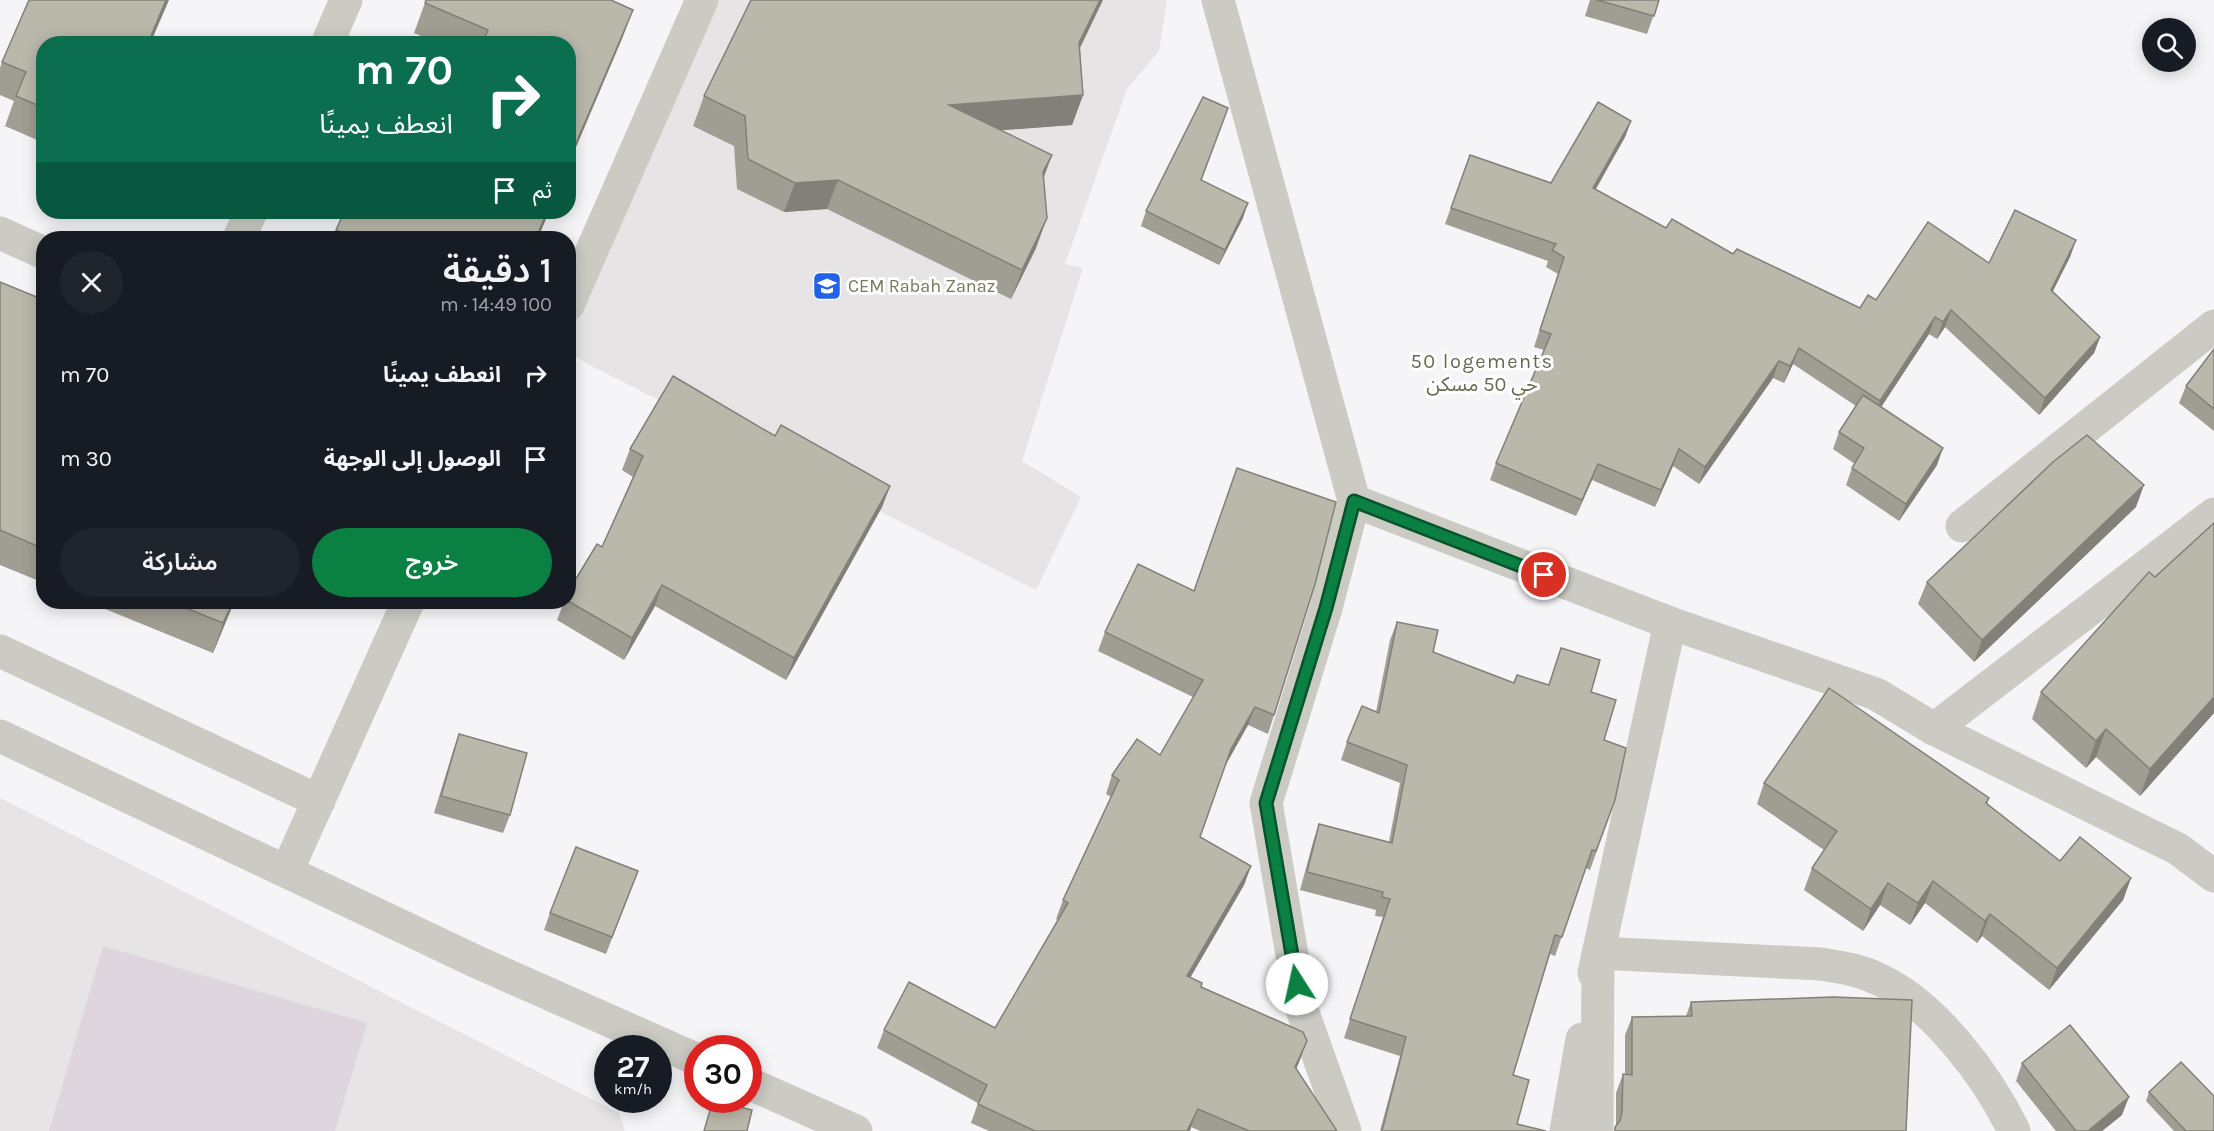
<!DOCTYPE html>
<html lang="ar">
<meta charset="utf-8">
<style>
body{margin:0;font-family:Karla,"Noto Sans Arabic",sans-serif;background:#20242c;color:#f1f3f6;direction:rtl;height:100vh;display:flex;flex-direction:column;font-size:22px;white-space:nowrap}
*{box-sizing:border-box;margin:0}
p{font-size:20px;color:#9ea1a6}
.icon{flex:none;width:33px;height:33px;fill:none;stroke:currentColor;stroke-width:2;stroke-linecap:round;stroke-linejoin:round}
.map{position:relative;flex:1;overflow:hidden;direction:ltr}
.drawer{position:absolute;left:36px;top:231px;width:540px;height:378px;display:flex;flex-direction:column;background:#171b24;border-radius:24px;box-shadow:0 3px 15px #0003;direction:rtl}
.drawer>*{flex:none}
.hud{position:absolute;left:36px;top:36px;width:540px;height:183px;border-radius:24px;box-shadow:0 3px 15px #0003;direction:rtl;background:#0b6e4f;color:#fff;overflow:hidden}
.fabs{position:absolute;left:2142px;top:18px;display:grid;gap:12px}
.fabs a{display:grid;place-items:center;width:54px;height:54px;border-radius:50%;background:#171b24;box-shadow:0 3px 15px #0003;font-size:30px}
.speed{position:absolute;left:594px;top:1035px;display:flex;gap:12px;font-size:30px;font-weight:700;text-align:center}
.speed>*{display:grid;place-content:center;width:78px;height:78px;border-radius:50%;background:#171b24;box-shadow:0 3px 15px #0003;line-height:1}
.speed small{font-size:15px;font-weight:400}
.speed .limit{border:9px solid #d22;background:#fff;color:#111}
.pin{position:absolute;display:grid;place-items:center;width:51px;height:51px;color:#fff;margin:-26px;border:3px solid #fff;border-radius:50%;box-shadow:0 2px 6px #0007}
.me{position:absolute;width:66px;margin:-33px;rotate:350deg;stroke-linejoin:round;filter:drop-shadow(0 0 4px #0008)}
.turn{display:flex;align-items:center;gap:21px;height:126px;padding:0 24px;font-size:27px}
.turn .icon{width:78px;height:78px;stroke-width:2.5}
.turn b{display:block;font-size:42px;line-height:51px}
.then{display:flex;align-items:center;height:57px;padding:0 24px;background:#0003;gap:12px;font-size:22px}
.round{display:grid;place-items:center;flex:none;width:63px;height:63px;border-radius:32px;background:#20242c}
.head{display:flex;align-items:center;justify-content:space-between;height:102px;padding:0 24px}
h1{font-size:36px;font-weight:600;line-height:45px}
.primary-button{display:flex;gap:12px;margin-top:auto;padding:12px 24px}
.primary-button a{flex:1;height:69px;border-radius:36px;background:#0b8043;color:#fff;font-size:24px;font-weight:600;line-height:69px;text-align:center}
.primary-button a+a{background:#20242c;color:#f1f3f6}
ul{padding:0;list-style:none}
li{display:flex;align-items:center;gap:18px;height:84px;padding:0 24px}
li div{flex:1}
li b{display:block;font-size:22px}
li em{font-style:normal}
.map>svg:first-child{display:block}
.built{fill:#e6e4e5}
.green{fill:#ded5de}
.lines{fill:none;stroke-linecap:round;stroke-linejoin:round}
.minor{stroke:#cbcbc4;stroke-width:33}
.tertiary{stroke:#cbcbc4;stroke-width:33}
.wall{fill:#a09d93}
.shaded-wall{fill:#828078}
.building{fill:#bab7ab;stroke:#828078;stroke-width:1.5}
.route-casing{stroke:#07532c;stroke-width:15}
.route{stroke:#0b8043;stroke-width:10}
.labels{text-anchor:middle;stroke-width:6;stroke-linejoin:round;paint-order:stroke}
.poi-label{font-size:18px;fill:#7a775d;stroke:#fff;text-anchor:start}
.neighbourhood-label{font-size:20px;letter-spacing:1.5px;fill:#6a6853;stroke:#fff}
</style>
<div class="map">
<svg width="2214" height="1131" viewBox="0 0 2214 1131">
<rect width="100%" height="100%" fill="#f5f4f7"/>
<g class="built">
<path d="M702 0H1167L1159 51 1127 89 1065 264 1083 268 1022 461 1081 497 1036 590 593 367 569 353V305Z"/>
<path d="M0 798 619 1113 625 1131H0Z"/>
</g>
<path class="green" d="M103 946 367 1023 335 1131H49Z"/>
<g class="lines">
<g class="minor">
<path d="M1218 0 1354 501 1326 608 1266 803 1301 1007 1345 1131"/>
<path d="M327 44 346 0"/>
<path d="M0 233 44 253"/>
<path d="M239 238 251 212"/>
<path d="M568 305 702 0"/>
<path d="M1354 501 1670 623 1876 694 1934 729 2178 849 2214 876"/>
<path d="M1962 526 2214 326"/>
<path d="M0 651 319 801"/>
<path d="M1934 729 2214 514"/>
<path d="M287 871 408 602"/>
<path d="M1594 973 1670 623"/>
<path d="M1566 1131 1582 1039"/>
<path d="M1597 1131 1598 953 1821 964C1840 967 1860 970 1878 979 1934 1004 1988 1077 2014 1131"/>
</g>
<g class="tertiary">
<path d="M0 736 477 962 698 1060"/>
<path d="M748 1083 856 1131"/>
</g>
</g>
<g class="wall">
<path d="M426 0 622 39 568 44H439L414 33Z"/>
<path d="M1590 0H1659L1647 34 1585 16Z"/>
<path d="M44 44V143L5 126 14 101 0 95V68L2 62Z"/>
<path d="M1080 49 1083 95 1072 125 1001 130 1044 177 1036 248 1011 299 827 209 784 212 737 189 734 146 693 126 704 96Z"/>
<path d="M1631 121 1625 137 1596 189 1666 228 1733 254 1860 308 1876 300 1989 263 2076 240 2070 257 2052 292 2100 337 2094 353 2039 415 1945 327 1937 339 1929 334 1881 407 1937 465 1899 521 1846 485 1852 468 1855 464 1833 449 1839 432 1856 406 1793 364 1784 383 1773 378 1699 484 1673 466 1655 507 1592 480 1576 516 1490 480 1496 463 1544 350 1534 347 1558 274 1546 267 1548 261 1445 224 1470 155 1551 183Z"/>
<path d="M1202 180 1243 218 1219 265 1141 226 1146 211Z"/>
<path d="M336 230 538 238H333Z"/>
<path d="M0 282 44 300V583L0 565Z"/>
<path d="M2214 349V431L2179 403 2186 386Z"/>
<path d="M775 436 890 486 882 507 786 680 655 606 624 660 557 620 564 602H568V592L602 547 633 477 622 470 630 449Z"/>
<path d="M2136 507 1974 662 1918 604 1927 582Z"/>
<path d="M2155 577 2214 713 2140 796 2096 757 2086 768 2032 719 2041 692Z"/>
<path d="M88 602H234L213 653Z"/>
<path d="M1397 622 1433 652 1514 683 1549 685 1561 648 1591 692 1604 740 1615 800 1590 870 1586 868 1555 956 1550 954 1513 1075 1517 1124 1546 1131H1380L1400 1056 1344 1038 1383 917 1375 916 1376 910 1300 890 1313 842 1319 824 1389 842 1400 783 1341 760 1347 742 1376 712 1390 640Z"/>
<path d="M1105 632 1274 715 1268 734 1248 725 1224 767 1200 837 1251 866 1244 885 1190 978 1201 987 1307 1041 1296 1069 1337 1131H1200L1191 1127 1190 1131H989L971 1123 978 1103 877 1048 884 1030 995 1028 1058 920 1056 919 1063 900 1111 797 1106 794 1112 775 1160 755 1193 697 1098 651Z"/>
<path d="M459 734 510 815 503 833 434 813 453 751Z"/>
<path d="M1764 783 1989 798 1987 804 2060 861 2131 878 2123 900 2049 990 1982 936 1977 943 1925 903 1910 925 1880 905 1863 931 1804 890 1812 868 1824 850 1757 804Z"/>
<path d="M638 871 606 954 544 930 550 913Z"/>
<path d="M1691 1002 1906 1131H1614L1616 1126V1093L1623 1074 1625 1075V1035L1632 1017 1686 1016Z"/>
<path d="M2022 1063 2122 1115 2102 1131H2056L2016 1081Z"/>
<path d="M2149 1092 2214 1131H2174L2146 1101Z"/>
</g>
<g class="shaded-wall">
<path d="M166 0H169L150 44H147Z"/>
<path d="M1100 0H1103L1068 73 1079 43Z"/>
<path d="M633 10 622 39 568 166V162Z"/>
<path d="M1083 95 1072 125 938 135 949 105Z"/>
<path d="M1631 121 1625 137 1587 204 1593 188Z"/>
<path d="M1052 155 1041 185 1043 172Z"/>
<path d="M838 180 827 209 784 212 795 183Z"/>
<path d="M1248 203 1243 218 1219 265 1225 250Z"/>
<path d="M547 212H549L538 238H536Z"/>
<path d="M1047 218 1036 248 1011 299 1022 270Z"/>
<path d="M2076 240 2070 257 2045 307 2051 290Z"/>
<path d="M1951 310 1945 327 1937 339 1943 322Z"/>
<path d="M1935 317 1929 334 1874 418 1880 401Z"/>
<path d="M2100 337 2094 353 2039 415 2045 398Z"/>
<path d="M1799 348 1793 364 1784 383 1790 366Z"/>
<path d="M1779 361 1773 378 1699 484 1705 467Z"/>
<path d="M1943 448 1937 465 1899 521 1906 504Z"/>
<path d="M1679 449 1673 466 1655 507 1661 490Z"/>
<path d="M1598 464 1592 480 1576 516 1582 500Z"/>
<path d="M2144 485 2136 507 1974 662 1982 640Z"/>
<path d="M890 486 882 507 786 680 794 658Z"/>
<path d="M662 585 655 606 624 660 632 638Z"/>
<path d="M233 602H234L213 653 223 623Z"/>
<path d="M2214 697V713L2140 796 2150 769Z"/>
<path d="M1255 707 1248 725 1224 768 1231 749Z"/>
<path d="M2106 729 2096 757 2086 768 2096 741Z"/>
<path d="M1251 866 1244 885 1180 995 1187 976Z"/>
<path d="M2131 878 2123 900 2049 990 2057 968Z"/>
<path d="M1933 881 1925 903 1910 925 1918 903Z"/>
<path d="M1888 883 1880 905 1863 931 1871 909Z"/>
<path d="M1990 914 1982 936 1977 943 1985 921Z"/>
<path d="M1307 1041 1300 1060 1289 1086 1295 1067Z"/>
<path d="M2129 1097 2122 1115 2102 1131H2088Z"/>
<path d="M1198 1109 1191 1127 1190 1131H1187Z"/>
</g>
<g class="building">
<path d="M29 0H166L148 43 149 44H44V108L16 96 26 72 2 62Z"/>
<path d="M426 0H611L633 10 568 162V44H482L488 30 425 3Z"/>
<path d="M751 0H1100L1079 43 1083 95 949 105 1052 155 1043 172 1047 218 1022 270 838 180 795 183 748 159 745 116 704 96Z"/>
<path d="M1597 0H1659L1654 16Z"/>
<path d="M1203 97 1228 108 1201 180 1248 203 1225 250 1146 211Z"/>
<path d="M1598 102 1631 121 1593 188 1666 228 1672 219 1733 254 1737 249 1860 308 1868 295 1876 300 1928 222 1989 263 2015 210 2076 240 2051 290 2100 337 2045 398 1951 310 1943 322 1935 317 1880 401 1799 348 1790 366 1779 361 1705 467 1679 449 1661 490 1598 464 1582 500 1496 463 1551 334 1540 330 1564 257 1552 250 1556 244 1451 208 1470 155 1551 183Z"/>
<path d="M344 212H547L536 238H355L336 230Z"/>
<path d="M0 282 44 300V549L0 530Z"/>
<path d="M2214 349V409L2186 386Z"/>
<path d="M673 376 775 436 781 425 890 486 794 658 662 585 632 638 568 601V592L597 544 602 547 643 456 630 449Z"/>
<path d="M1863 395 1943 448 1906 504 1852 468 1864 448 1839 432Z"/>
<path d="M2087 435 2144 485 1982 640 1927 582 2053 462Z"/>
<path d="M1237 468 1336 502 1315 584 1274 715 1255 707 1231 749 1200 837 1251 866 1187 976 1202 983 1201 987 1303 1032 1307 1041 1295 1067 1337 1131H1249L1198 1109 1187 1131H1035L978 1104 987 1085 884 1030 909 982 995 1028 1068 903 1063 900 1119 780 1112 775 1137 739 1160 755 1203 680 1105 632 1138 564 1194 591Z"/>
<path d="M2214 523V697L2150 769 2106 729 2096 741 2041 692 2149 572 2155 577Z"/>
<path d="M171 602H233L223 623Z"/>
<path d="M1397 622 1438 630 1433 652 1514 683 1517 675 1549 685 1561 648 1600 660 1591 692 1616 700 1604 740 1626 748 1615 800 1596 851 1592 850 1562 937 1555 935 1513 1075 1529 1080 1517 1124 1546 1131H1382L1406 1037 1350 1019 1390 899 1382 897 1383 892 1307 872 1319 824 1392 843 1407 765 1347 742 1362 706 1379 713Z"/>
<path d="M1829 688 1989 798 1986 803 2060 861 2080 837 2131 878 2057 968 1990 914 1985 921 1933 881 1918 903 1888 883 1871 909 1812 868 1837 831 1764 783Z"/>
<path d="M459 734 527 753 510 815 441 796Z"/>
<path d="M576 847 638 871 612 937 550 913Z"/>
<path d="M1833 997 1912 1000 1906 1131H1615V1127L1620 1121 1622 1113 1623 1074 1632 1075V1017L1692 1016 1691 1002Z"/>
<path d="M2070 1025 2129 1097 2088 1131H2076L2022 1063Z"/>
<path d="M2181 1062 2214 1096V1131H2186L2149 1092Z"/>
<path d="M713 1100 752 1110 747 1131H704Z"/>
</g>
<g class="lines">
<g class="route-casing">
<path id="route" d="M1297 984 1266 803 1326 608 1354 501 1544 575"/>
</g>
<use href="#route" class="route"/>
</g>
<defs>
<g id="school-square" transform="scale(1.5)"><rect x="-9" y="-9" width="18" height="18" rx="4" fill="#2362e8" stroke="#fff"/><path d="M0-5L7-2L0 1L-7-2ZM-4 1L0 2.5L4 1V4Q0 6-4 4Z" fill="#fff"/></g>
</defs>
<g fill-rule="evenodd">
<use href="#school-square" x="827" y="286"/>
</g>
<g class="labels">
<g class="poi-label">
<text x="848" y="292">CEM Rabah Zanaz</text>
</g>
<g class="neighbourhood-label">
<text x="1482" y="368">50 logements<tspan x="1482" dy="23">حي 50 مسكن</tspan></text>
</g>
</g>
</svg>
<div class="fabs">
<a><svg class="icon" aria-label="search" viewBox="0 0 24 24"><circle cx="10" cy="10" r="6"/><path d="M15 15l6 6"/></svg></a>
</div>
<div class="speed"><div>27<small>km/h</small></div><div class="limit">30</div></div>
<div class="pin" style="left:1544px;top:575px;background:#d93025"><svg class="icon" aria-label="arrive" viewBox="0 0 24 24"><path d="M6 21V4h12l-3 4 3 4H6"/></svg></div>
<svg class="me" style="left:1297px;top:984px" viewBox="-20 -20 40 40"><circle r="19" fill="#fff"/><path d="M0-13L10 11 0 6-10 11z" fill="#0b8043"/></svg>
<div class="hud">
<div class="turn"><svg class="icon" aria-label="right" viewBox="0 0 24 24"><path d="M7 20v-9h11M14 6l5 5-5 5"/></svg><div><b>70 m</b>انعطف يمينًا</div></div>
<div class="then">ثم<svg class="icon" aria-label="arrive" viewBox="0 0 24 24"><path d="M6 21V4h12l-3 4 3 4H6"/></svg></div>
</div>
<section class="drawer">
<div class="head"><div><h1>1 دقيقة</h1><p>100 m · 14:49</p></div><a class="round"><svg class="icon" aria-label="close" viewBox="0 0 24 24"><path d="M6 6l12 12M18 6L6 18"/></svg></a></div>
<ul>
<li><svg class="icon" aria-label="right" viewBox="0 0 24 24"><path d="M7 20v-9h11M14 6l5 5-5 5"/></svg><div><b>انعطف يمينًا</b></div><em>70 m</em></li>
<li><svg class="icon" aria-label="arrive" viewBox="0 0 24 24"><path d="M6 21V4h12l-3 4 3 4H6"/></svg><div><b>الوصول إلى الوجهة</b></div><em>30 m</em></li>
</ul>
<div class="primary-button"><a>خروج</a><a>مشاركة</a></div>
</section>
</div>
